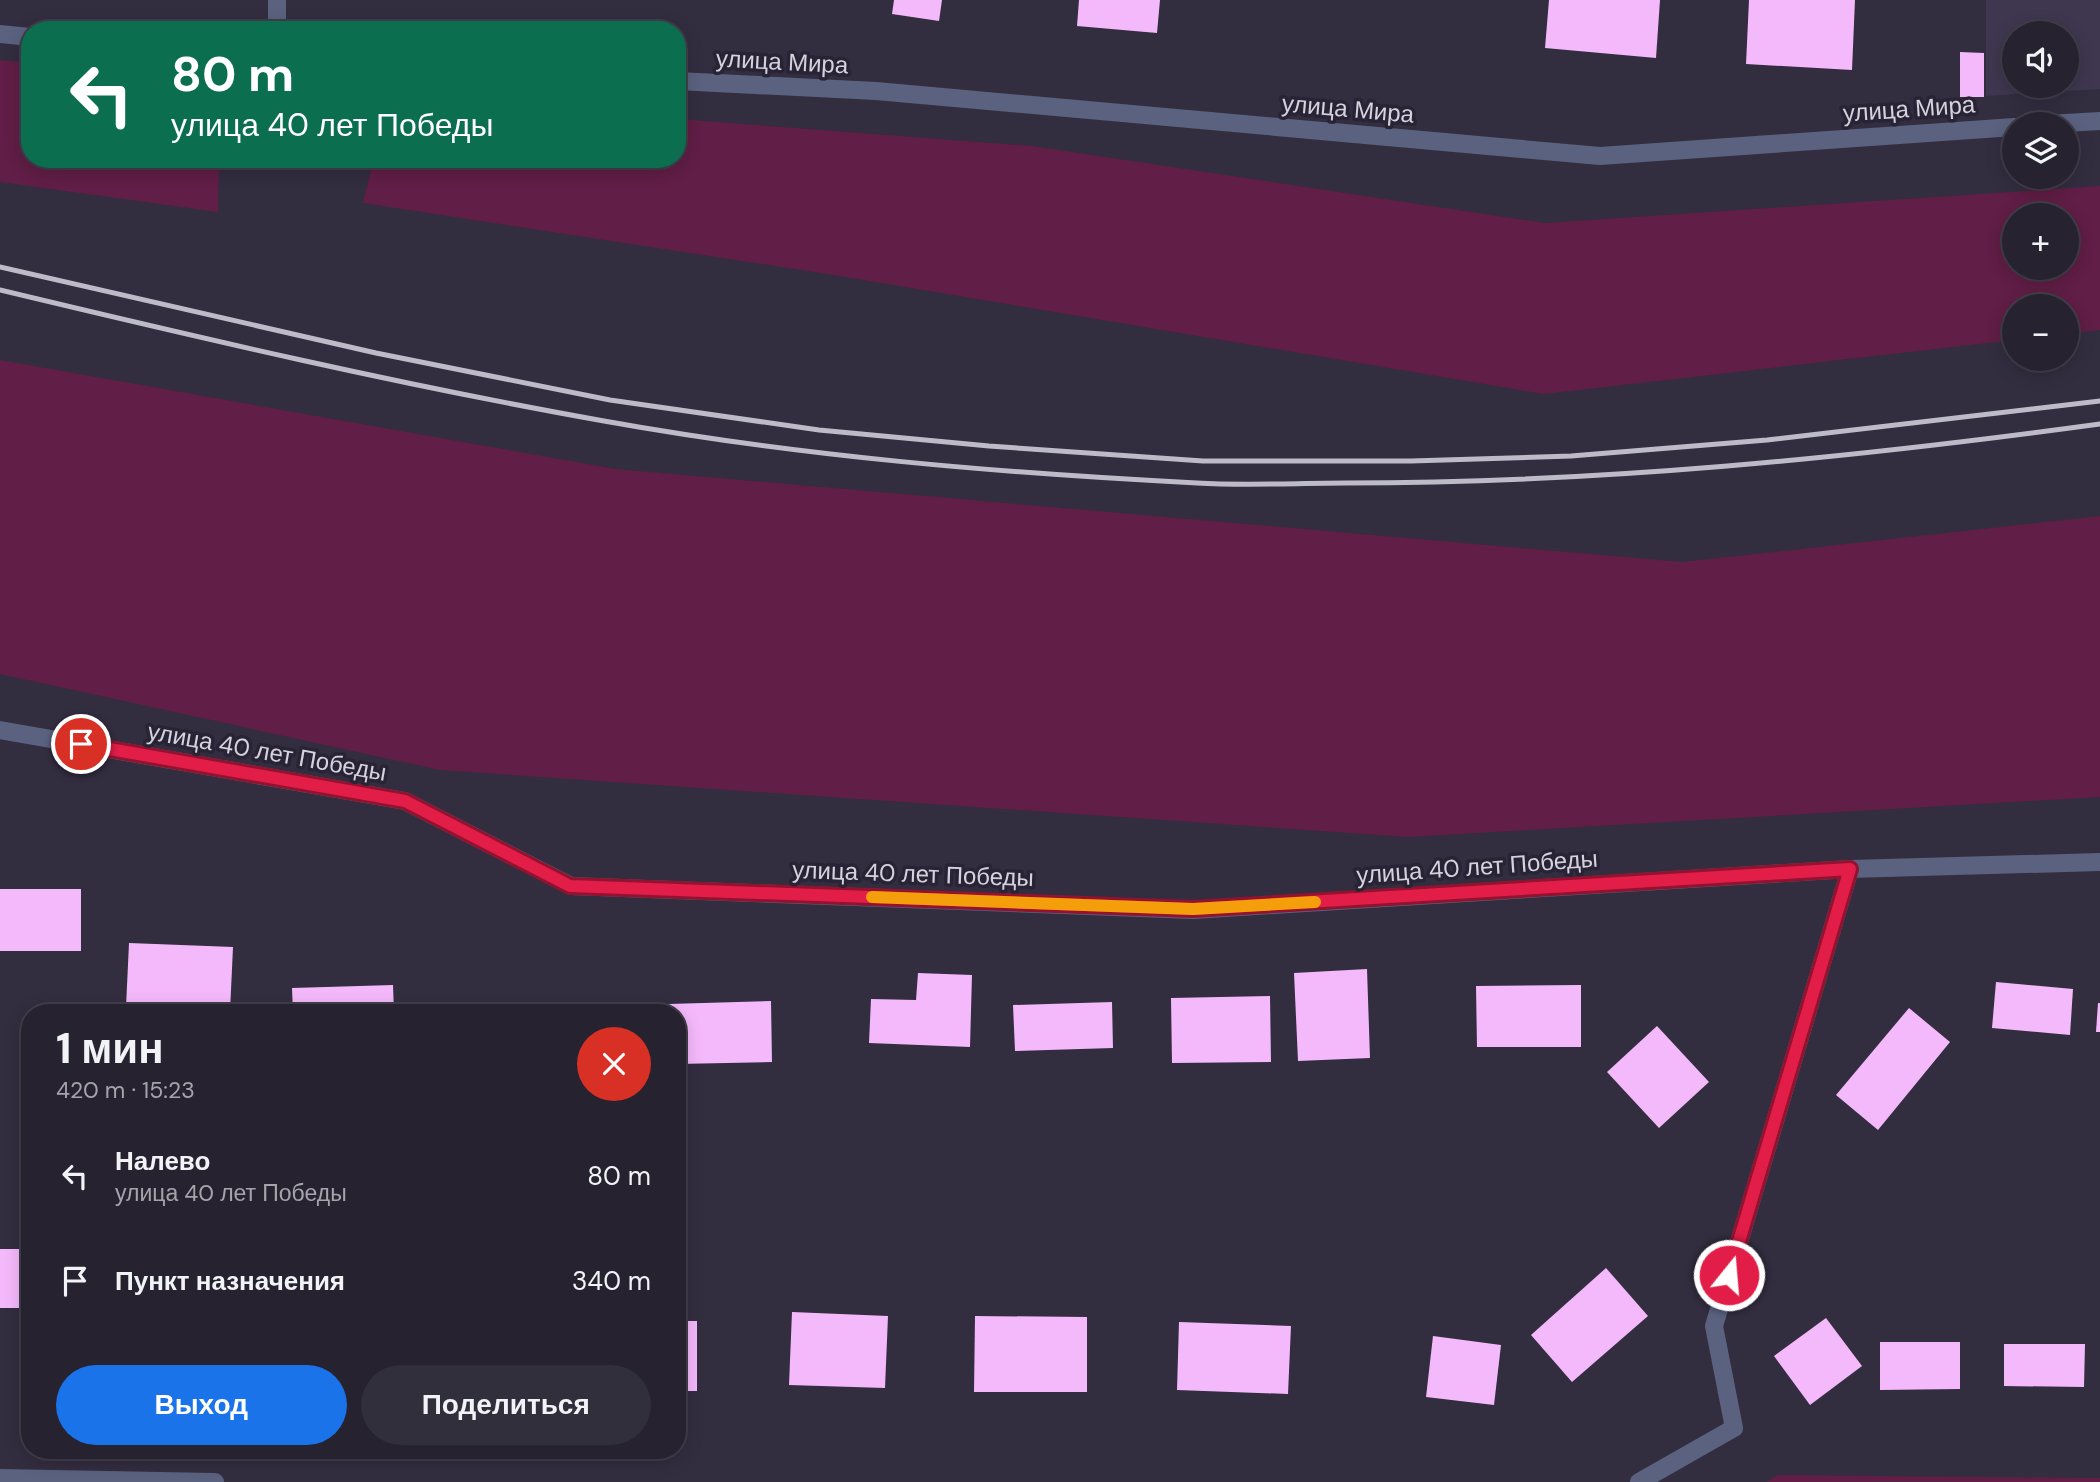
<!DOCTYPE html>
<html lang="ru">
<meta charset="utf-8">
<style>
body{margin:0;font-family:"DM Sans",sans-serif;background:#322f3c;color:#f1f3f6;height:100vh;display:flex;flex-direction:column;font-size:26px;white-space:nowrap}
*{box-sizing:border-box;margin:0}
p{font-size:23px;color:#a4a4ab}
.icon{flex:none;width:38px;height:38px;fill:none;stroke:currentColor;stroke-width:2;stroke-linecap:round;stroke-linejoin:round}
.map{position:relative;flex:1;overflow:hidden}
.sheet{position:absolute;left:21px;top:1004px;width:665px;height:455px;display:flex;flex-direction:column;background:#262230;border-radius:28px;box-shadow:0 4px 18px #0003,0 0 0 2px #423f4c}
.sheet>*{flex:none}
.banner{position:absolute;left:21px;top:21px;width:665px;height:147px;border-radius:28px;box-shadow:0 4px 18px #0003,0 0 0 2px #423f4c;background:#0b6e4f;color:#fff;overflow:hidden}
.controls{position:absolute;left:2002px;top:21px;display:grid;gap:14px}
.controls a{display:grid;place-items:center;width:77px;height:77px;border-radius:50%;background:#262230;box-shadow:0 4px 18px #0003,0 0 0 2px #423f4c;font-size:35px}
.pin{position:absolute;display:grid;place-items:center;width:60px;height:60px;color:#fff;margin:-30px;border:4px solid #fff;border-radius:50%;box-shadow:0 2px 7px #0007}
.me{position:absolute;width:77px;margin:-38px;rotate:17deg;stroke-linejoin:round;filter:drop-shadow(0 0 5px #0008)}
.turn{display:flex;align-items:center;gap:24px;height:147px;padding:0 35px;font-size:32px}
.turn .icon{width:91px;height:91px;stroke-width:2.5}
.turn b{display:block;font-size:49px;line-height:60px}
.round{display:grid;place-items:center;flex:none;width:74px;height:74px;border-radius:37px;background:#322f3c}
.overview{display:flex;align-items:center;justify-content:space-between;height:119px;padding:0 35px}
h1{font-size:42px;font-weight:800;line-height:52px}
.action{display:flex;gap:14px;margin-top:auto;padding:14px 35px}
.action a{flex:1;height:80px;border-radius:42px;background:#1a73e8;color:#fff;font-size:28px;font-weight:800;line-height:80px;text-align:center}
.action a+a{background:#322f3c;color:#f1f3f6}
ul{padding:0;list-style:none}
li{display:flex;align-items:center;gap:21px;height:105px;padding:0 35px}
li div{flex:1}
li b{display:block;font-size:26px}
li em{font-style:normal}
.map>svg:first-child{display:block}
.built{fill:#3e374f;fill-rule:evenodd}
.green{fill:#611e46;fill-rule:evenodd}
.building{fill:#f4b9fb}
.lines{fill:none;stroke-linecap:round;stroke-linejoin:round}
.minor{stroke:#5a6280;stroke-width:18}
.rail{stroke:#bebbc8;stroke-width:5}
.route-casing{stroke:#92132f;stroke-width:18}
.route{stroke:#e11d48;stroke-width:12}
.slow{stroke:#f59e0b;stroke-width:12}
.labels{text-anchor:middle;stroke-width:7;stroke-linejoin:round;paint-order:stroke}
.street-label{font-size:24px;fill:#d5d2de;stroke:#292435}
</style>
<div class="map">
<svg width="2100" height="1482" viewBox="0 0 2100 1482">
<rect width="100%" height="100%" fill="#332d40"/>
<path class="built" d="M1986 0H2100V89L1986 96ZM2014 33H2067V86H2014Z"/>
<g class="green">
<path d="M0 60 30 63V159H219L218 212 0 182Z"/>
<path d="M677 119 1032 146 1545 223 2100 186V330L2067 334V306H2014V340L1544 394 834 275 363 203 374 159H677ZM2014 215H2067V268H2014Z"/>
<path d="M0 360 616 469 1682 562 2100 516V797L1408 837 440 770 0 674Z"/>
<path d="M1778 1475 2100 1478V1482H1766Z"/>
</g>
<g class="building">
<path d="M894 0H942L939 21 892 14Z"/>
<path d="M1079 0H1160L1157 33 1077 26Z"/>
<path d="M1549 0H1660L1656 58 1545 48Z"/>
<path d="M1749 0H1855L1852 70 1746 64Z"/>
<path d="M1960 52 1984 53V97H1960Z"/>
<rect x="0" y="889" width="81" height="62"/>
<path d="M129 943 233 947 230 1011 126 1007Z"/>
<path d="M1367 969 1370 1058 1298 1061 1294 973Z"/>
<path d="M918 973 972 975 970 1047 869 1043 871 999 916 1000Z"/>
<path d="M1996 982 2073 989 2070 1035 1992 1028Z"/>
<path d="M393 985 394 1013H293L292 988Z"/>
<path d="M1581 985V1047H1477L1476 986Z"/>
<path d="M1270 996 1271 1062 1172 1063 1171 998Z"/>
<path d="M771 1001 772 1062 677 1064V1013H669L668 1004Z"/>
<path d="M1112 1002 1113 1048 1015 1051 1013 1005Z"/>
<path d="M2098 1003H2100V1032H2096Z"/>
<path d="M1909 1008 1950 1042 1878 1130 1836 1095Z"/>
<path d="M1657 1026 1709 1082 1659 1128 1607 1072Z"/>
<rect x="0" y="1249" width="30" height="59"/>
<path d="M1606 1268 1648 1316 1572 1382 1531 1335Z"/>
<path d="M792 1312 888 1316 885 1388 789 1385Z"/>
<path d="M975 1316 1087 1317V1392H974Z"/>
<path d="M1826 1318 1862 1366 1810 1405 1774 1356Z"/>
<rect x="677" y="1321" width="20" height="70"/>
<path d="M1179 1322 1291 1326 1288 1394 1177 1390Z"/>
<path d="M1433 1336 1501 1345 1494 1405 1426 1397Z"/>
<path d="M1880 1342H1960V1389L1880 1390Z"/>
<path d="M2004 1344H2085L2084 1387 2004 1386Z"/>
</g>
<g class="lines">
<g class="minor">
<path d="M277 30V0"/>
<path d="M0 34 30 37"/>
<path d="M677 81 876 91 1600 156 2014 127"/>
<path d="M2048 124 2100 121"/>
<path d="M0 730 405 801 571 886 1193 910 1850 869"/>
<path d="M0 1478 215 1482"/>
<path d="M1639 1482 1734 1428 1714 1326 1850 869 2100 862"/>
</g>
<g class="rail">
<path d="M0 267 376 353 610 400 819 430 989 446 1203 461H1411L1571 456 1767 440 2100 401"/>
<path d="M0 290C200 338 401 385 604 421 799 456 999 473 1197 483 1247 486 1297 483 1346 483 1599 483 1850 458 2100 424"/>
</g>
</g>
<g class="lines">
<g class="route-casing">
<path id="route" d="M81 744 405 801 570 886 1193 909 1850 869 1729 1275"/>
</g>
<use href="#route" class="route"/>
<path class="slow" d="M872 897 1193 909 1315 902"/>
</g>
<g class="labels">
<g class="street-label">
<text transform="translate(782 62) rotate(3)" y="8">улица Мира</text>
<text transform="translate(1348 109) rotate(5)" y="8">улица Мира</text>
<text transform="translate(1909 109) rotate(-4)" y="8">улица Мира</text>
<text transform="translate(267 752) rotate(10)" y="8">улица 40 лет Победы</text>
<text transform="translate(1477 867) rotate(-4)" y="8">улица 40 лет Победы</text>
<text transform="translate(913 874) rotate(2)" y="8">улица 40 лет Победы</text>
</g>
</g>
</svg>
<div class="controls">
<a><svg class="icon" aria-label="sound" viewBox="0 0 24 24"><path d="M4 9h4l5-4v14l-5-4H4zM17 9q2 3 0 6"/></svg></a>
<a><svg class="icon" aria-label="layers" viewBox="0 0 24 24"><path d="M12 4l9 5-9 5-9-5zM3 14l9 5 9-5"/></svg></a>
<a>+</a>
<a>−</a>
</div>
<div class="pin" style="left:81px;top:744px;background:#d93025"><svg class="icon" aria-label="arrive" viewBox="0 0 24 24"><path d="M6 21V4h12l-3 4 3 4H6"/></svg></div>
<svg class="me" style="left:1729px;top:1275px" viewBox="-20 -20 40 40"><circle r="17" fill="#e11d48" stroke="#fff" stroke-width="3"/><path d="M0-11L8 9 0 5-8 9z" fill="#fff"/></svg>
<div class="banner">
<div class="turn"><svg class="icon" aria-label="left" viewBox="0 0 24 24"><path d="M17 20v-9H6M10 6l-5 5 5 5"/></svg><div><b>80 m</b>улица 40 лет Победы</div></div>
</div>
<section class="sheet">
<div class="overview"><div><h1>1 мин</h1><p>420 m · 15:23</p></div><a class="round" style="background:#d93025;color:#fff"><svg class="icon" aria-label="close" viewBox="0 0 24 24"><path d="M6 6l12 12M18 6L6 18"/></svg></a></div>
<ul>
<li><svg class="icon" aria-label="left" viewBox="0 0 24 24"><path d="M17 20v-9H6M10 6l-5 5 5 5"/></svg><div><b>Налево</b><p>улица 40 лет Победы</p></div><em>80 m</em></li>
<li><svg class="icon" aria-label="arrive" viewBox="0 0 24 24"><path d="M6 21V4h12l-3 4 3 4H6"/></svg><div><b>Пункт назначения</b></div><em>340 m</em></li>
</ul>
<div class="action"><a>Выход</a><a>Поделиться</a></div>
</section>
</div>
